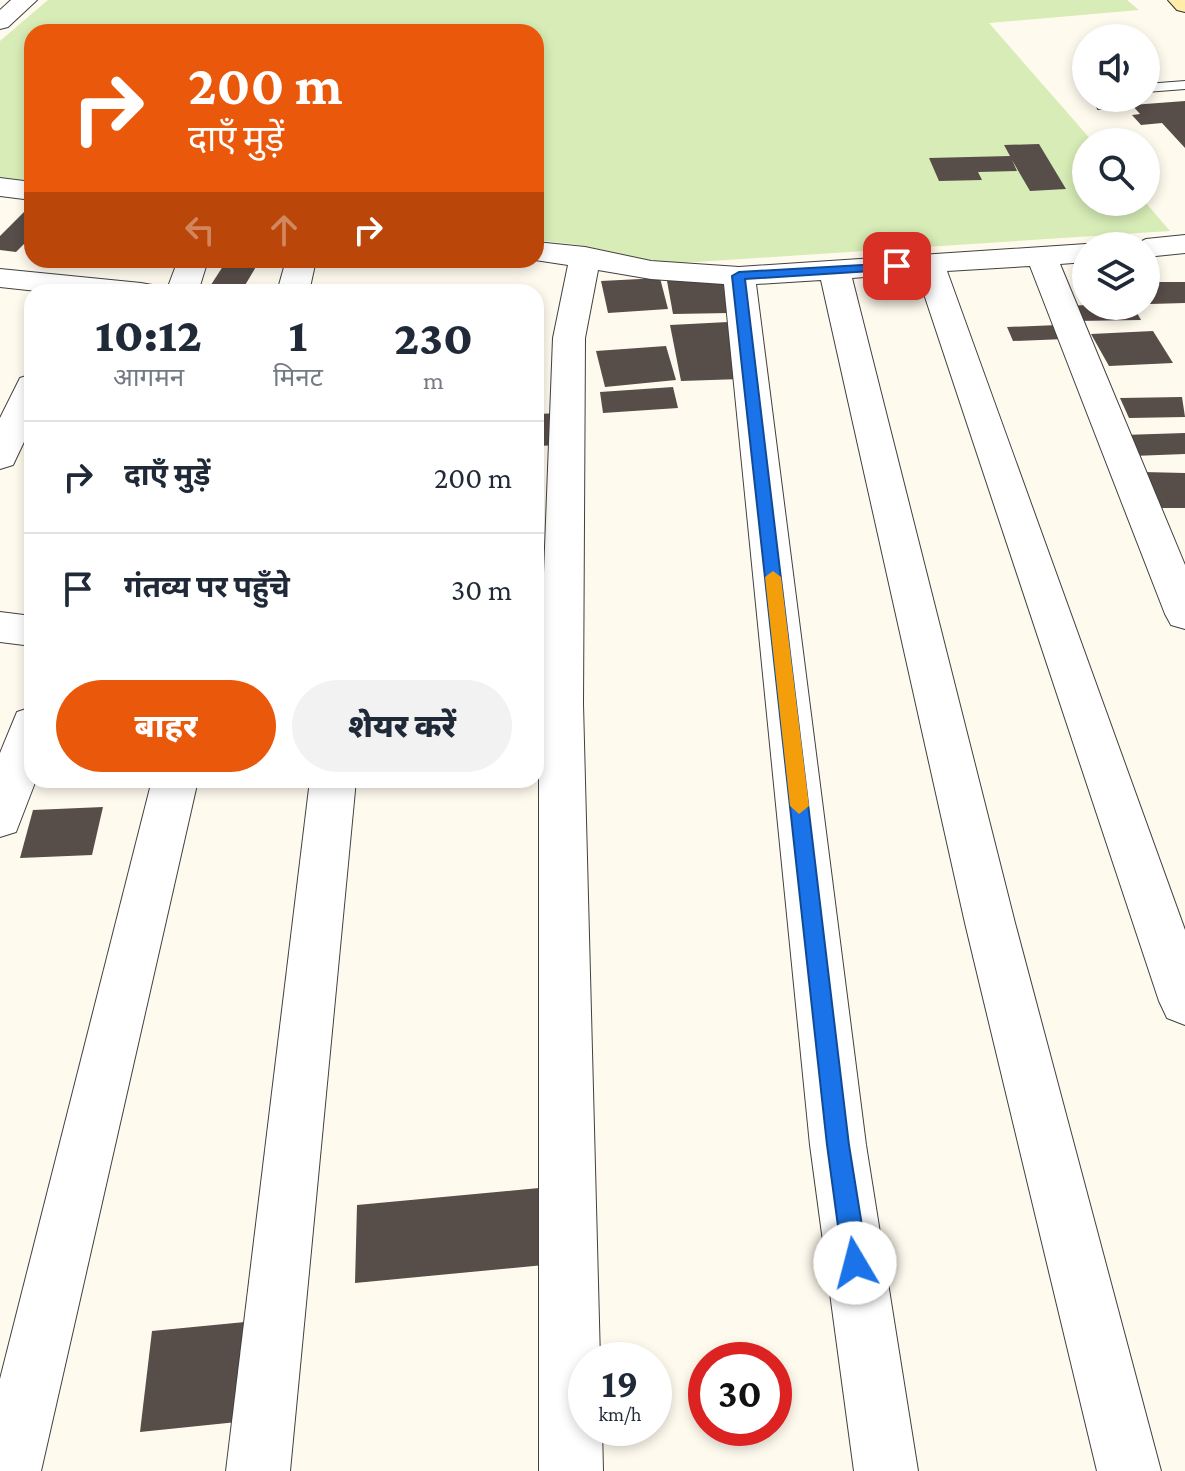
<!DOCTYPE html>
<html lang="hi">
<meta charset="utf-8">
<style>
body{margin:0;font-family:"Crimson Pro","Noto Sans Devanagari",serif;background:#f2f2f3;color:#1f2937;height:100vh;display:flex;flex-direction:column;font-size:30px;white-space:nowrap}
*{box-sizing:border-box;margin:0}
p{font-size:26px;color:#747a83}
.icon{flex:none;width:44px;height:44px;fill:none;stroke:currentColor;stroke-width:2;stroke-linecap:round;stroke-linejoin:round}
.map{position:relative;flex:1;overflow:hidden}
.drawer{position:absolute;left:24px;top:284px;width:520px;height:504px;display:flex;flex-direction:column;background:#fff;border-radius:24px;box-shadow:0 4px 12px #0003}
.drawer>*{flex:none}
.guide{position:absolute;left:24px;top:24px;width:520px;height:244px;border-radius:24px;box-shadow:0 4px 12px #0003;background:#ea580c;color:#fff;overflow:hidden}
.buttons{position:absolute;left:1072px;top:24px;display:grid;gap:16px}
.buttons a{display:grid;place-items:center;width:88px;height:88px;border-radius:50%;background:#fff;box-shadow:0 4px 12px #0003;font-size:40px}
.speed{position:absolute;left:568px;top:1342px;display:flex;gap:16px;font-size:40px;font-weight:700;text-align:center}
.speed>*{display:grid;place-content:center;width:104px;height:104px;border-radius:50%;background:#fff;box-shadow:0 4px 12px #0003;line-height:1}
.speed small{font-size:20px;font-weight:400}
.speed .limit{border:12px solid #d22;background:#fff;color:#111}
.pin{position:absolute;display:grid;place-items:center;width:68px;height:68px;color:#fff;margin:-34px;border-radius:16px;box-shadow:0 4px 12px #0006}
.me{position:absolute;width:88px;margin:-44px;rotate:352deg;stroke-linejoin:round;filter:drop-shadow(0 0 6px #0008)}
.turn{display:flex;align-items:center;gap:28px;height:168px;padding:0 32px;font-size:36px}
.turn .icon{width:104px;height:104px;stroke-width:2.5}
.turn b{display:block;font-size:56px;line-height:68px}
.lanes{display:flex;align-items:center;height:76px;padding:0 32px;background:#0003;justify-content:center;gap:40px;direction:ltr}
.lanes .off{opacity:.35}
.eta{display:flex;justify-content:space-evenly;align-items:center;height:136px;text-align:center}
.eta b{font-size:48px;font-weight:800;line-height:56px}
.button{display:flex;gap:16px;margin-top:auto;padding:16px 32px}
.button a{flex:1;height:92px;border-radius:48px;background:#ea580c;color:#fff;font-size:32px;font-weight:800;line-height:92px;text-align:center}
.button a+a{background:#f2f2f3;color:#1f2937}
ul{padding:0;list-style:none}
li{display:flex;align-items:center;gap:24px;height:112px;padding:0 32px;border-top:2px solid #e0e1e3}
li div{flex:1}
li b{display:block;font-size:30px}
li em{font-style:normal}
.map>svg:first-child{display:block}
.green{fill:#d7ecb6}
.building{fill:#574d49}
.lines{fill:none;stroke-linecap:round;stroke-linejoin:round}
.service-casing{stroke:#414141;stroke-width:2}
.minor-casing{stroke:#414141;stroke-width:2}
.secondary-casing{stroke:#303030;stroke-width:2}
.service{fill:#fff;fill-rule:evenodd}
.minor{fill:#fff;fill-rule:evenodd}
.secondary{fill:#ffeda9;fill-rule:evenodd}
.route{fill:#1a73e8;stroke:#114b97;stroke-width:2}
.slow{fill:#f59e0b}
</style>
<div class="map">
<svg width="1185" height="1471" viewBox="0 0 1185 1471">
<rect width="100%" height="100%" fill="#fffaee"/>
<path class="green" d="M48 0H1127L1139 10 989 23 1093 142H1086V202H1145L1170 231 666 264 579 245 536 240V32H32V181L0 177V41Z"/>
<g class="building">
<path d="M1185 101V148L1162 123 1141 125 1132 115 1140 114 1132 105Z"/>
<path d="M1039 144 1066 189 1030 191 1012 160 1017 171 978 172 982 180 939 181 929 158 1010 156 1004 145Z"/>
<path d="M32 204V236L16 252 0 250V236Z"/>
<path d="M125 260H169L163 268 123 263Z"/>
<path d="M227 260H260L241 292 207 291Z"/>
<path d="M660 278 668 309 608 313 601 281Z"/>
<path d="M723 279 730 313 673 314 667 281Z"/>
<path d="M1146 282H1185V303L1150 304Z"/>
<path d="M1086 305 1133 306 1141 320 1076 321 1068 306Z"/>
<path d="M728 322 741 379 681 381 670 325Z"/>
<path d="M1058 325 1065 339 1013 341 1007 327Z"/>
<path d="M1153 331 1173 363 1109 366 1091 334Z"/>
<path d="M666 346 676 380 605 387 596 351Z"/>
<path d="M673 387 678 408 603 413 600 392Z"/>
<path d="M1182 397 1185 417 1129 418 1120 398Z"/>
<path d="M562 413 563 445 536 446V414Z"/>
<path d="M1185 433V454L1133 456 1123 435Z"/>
<path d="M1143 472 1185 473V508H1157Z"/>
<path d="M103 807 92 855 20 858 33 810Z"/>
<path d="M539 1188 544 1265 355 1283 357 1205Z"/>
<path d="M245 1322 237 1422 140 1432 152 1331Z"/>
</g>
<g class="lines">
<g class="service-casing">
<g id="service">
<path d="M1185 81V89L1146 92V84Z"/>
<path d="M1094 98H1108L1110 106 1098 109Z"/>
</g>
</g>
<g class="minor-casing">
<g id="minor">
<path d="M11 0H37L8 27 0 29V10Z"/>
<path d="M0 178 32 182V200L0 196Z"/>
<path d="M1185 235V253L1146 257V246H1132L1146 239Z"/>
<path d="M536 242 585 247 651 261 739 267 1086 244 1095 246H1086V262L1060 264 1185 565V629L1171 625 1165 614 1030 266 947 271 1185 930V1025L1167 1018 1159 1001 917 273 852 278 1015 923 1161 1471H1097L965 923 821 280 756 284 866 1145 918 1471H854L810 1145 724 284 651 279 598 270 585 338 583 704 600 1360H586V1428H602L603 1471H539V704L553 338 568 265 535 260Z"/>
<path d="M178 260H208L198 292H166Z"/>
<path d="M286 260H316L309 292H277Z"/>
<path d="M0 269 141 283 152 285 157 292H46L0 287Z"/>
<path d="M32 374V425L13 465 0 469V418L20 378Z"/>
<path d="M0 612 32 616V646L0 642Z"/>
<path d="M32 707V780H36L16 832 0 837V753L17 712Z"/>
<path d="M152 780H198L41 1471H0V1379Z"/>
<path d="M310 780H356L290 1471H226Z"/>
</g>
</g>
<g class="secondary-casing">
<path id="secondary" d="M1168 0H1185V12L1177 10Z"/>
</g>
<use href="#service" class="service"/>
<use href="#minor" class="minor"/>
<use href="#secondary" class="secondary"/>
</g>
<path class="route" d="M897 263 902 264V269L745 279 849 1145 868 1263 864 1272 855 1276 847 1272 843 1263 827 1145 732 276 739 272Z"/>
<path class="slow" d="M773 571 781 577 809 806 799 814 790 806 765 577Z"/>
</svg>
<div class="buttons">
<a><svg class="icon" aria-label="sound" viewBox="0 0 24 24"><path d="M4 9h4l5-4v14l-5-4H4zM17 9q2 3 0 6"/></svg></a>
<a><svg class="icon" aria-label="search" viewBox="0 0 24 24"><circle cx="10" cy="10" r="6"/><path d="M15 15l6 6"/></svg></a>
<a><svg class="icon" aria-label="layers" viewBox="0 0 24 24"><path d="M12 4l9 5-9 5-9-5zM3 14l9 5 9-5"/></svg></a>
</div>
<div class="speed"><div>19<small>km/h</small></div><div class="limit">30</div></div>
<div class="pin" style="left:897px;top:266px;background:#d93025"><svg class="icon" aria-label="arrive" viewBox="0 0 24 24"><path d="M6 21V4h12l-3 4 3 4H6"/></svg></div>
<svg class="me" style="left:855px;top:1263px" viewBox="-20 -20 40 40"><circle r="19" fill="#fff"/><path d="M0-13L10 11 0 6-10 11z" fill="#1a73e8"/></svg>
<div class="guide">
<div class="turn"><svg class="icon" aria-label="right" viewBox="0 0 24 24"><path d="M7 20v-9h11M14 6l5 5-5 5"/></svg><div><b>200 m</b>दाएँ मुड़ें</div></div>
<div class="lanes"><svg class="icon off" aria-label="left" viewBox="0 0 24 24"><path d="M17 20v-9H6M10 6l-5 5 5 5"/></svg><svg class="icon off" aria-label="ahead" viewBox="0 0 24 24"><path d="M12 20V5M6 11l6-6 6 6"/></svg><svg class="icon" aria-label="right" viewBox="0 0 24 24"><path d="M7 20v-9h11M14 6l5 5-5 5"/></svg></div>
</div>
<section class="drawer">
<div class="eta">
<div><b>10:12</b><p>आगमन</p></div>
<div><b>1</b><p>मिनट</p></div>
<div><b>230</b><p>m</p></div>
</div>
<ul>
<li><svg class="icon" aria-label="right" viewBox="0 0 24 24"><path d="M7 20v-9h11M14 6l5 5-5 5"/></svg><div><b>दाएँ मुड़ें</b></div><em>200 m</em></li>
<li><svg class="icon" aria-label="arrive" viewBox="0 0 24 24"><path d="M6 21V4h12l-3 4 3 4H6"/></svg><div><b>गंतव्य पर पहुँचे</b></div><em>30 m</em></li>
</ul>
<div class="button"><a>बाहर</a><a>शेयर करें</a></div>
</section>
</div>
